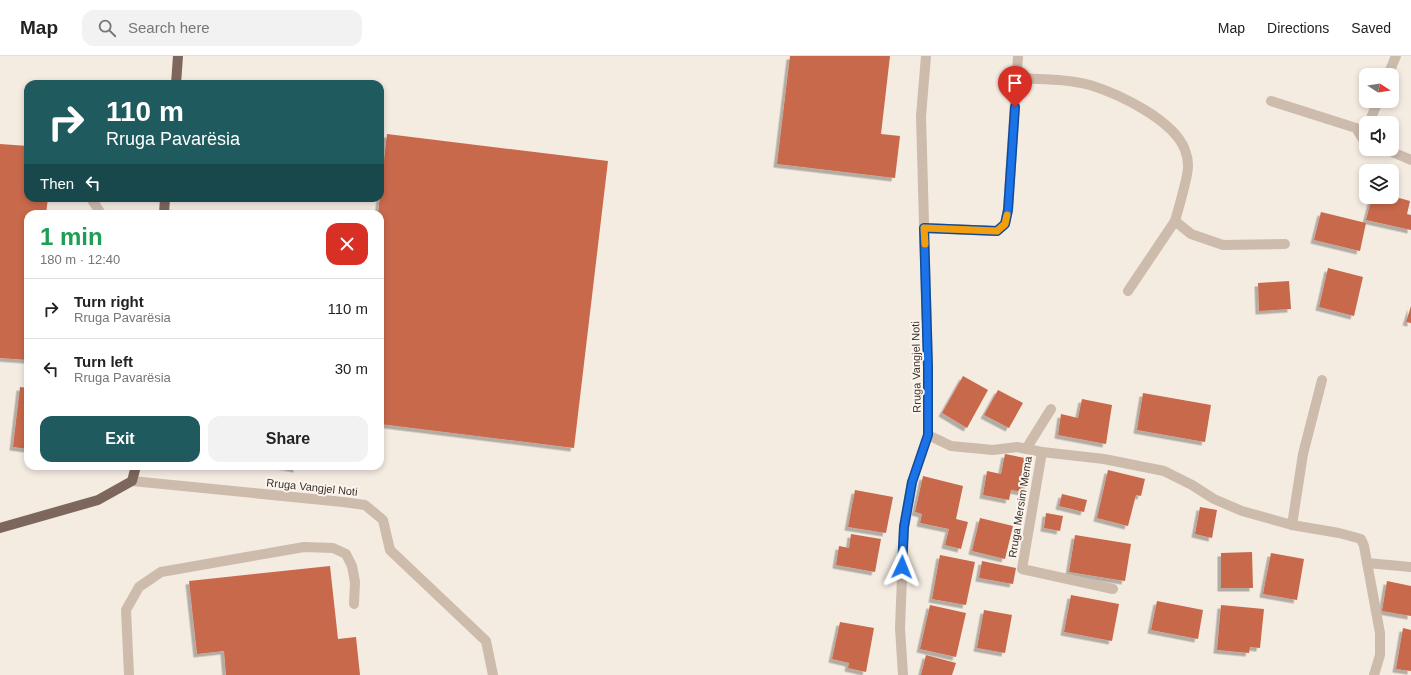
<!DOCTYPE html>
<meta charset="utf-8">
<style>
body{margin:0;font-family:Arial,sans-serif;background:#f2f2f2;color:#222;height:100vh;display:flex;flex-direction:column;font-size:15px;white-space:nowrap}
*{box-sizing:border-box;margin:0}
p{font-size:13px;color:#767676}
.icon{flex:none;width:22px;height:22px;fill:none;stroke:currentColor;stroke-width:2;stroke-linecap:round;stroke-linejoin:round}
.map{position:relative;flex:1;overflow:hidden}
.drawer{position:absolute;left:24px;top:154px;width:360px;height:260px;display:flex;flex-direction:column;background:#fff;border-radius:12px;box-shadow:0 2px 6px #0003}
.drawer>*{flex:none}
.banner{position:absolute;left:24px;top:24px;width:360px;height:122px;border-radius:12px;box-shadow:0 2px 6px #0003;background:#1f5a5e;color:#fff;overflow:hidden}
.needle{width:26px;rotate:102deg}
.controls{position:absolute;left:1359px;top:12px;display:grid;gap:8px}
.controls a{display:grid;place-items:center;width:40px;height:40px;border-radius:8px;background:#fff;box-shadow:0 2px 6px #0003;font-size:20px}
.pin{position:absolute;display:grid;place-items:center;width:34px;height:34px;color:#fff;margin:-41px -17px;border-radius:50% 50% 50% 0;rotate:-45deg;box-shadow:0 0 4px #0007}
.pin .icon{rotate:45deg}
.me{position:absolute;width:44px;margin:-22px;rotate:2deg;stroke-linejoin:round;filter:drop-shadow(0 0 3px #0008)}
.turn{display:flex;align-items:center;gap:14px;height:84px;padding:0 16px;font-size:18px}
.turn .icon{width:52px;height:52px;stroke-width:2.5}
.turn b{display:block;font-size:28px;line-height:34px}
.then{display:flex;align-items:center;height:38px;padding:0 16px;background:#0003;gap:8px;font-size:15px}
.round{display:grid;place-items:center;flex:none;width:42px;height:42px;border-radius:12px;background:#f2f2f2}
.head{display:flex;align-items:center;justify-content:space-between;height:68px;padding:0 16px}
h1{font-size:24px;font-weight:700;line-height:30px;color:#1e9e55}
.button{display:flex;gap:8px;margin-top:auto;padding:8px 16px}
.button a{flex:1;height:46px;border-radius:12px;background:#1f5a5e;color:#fff;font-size:16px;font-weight:700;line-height:46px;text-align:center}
.button a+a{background:#f2f2f2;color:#222}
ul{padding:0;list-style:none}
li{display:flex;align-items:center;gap:12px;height:60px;padding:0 16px;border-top:1px solid #e0e0e0}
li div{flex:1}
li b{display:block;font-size:15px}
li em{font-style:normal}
header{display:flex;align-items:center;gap:24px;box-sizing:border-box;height:56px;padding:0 20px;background:#fff;border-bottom:1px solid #e0e0e0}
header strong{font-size:19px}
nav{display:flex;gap:22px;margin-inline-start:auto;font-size:14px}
.search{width:280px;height:36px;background:#f2f2f2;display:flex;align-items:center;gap:10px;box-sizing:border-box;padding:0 14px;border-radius:12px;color:#767676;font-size:15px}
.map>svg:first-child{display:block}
.building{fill:#c8694b;filter:url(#shadow)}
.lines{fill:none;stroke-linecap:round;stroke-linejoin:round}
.minor{stroke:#cdbbac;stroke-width:10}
.major{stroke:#7d675c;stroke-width:10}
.route-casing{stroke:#114b97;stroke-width:10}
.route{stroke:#1a73e8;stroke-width:7}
.slow{stroke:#f59e0b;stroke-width:7}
.labels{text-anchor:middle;stroke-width:4;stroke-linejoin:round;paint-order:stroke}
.street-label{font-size:11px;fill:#3b302b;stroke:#fbf5ee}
</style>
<header>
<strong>Map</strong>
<div class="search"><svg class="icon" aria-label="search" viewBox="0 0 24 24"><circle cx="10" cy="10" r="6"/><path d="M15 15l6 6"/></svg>Search here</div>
<nav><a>Map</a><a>Directions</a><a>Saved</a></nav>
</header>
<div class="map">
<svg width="1411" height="619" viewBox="0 0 1411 619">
<defs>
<filter id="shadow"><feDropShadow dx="-3.5" dy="3.5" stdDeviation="0" flood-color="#0004"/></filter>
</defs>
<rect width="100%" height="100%" fill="#f4ebe1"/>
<g class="building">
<path d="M790 0H890L881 78 900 80 895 122 777 108Z"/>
<path d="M387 78 608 105 574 392 380 368V158H378Z"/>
<path d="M0 88 28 90V142H48L46 158H28V304L0 302Z"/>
<path d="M1392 140 1410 145 1407 158 1411 159V174L1366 164 1372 141Z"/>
<path d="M1321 156 1366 167 1360 195 1314 184Z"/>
<path d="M1328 212 1363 221 1354 260 1319 251Z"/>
<path d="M1289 225 1291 253 1259 255 1258 227Z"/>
<path d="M1411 250V267L1406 266Z"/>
<path d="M963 320 988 334 967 372 942 357Z"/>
<path d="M20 331 28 332V393L13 391Z"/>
<path d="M998 334 1023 347 1009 372 984 359Z"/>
<path d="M1143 337 1211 349 1205 386 1137 374Z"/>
<path d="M1082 343 1112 349 1106 388 1058 379 1061 358 1078 362Z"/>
<path d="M1005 398 1030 403 1024 436 1011 434 1009 444 983 439 987 415 1001 418Z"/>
<path d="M281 410H297V413Z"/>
<path d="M1108 414 1145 423 1141 440 1136 439 1128 470 1097 462Z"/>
<path d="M923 420 963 430 956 463 968 466 961 493 945 489 949 473 920 467 922 458 915 456Z"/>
<path d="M855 434 893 441 886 477 848 471Z"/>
<path d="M1062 438 1087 444 1084 456 1059 450Z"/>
<path d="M1200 451 1217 454 1212 482 1195 478Z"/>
<path d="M1046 457 1063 460 1060 475 1044 472Z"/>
<path d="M980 462 1013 470 1005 503 972 495Z"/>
<path d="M851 478 881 483 875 516 836 509 839 490 849 492Z"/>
<path d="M1075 479 1131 488 1125 525 1069 516Z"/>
<path d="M1252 496 1253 532H1221V497Z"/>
<path d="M1271 497 1304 503 1297 544 1263 538Z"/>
<path d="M940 499 975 506 966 549 932 543Z"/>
<path d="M982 505 1016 512 1013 528 979 522Z"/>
<path d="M330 510 338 583 356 581 360 619H226L224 595 197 598 189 525Z"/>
<path d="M1387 525 1411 530V560L1382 555Z"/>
<path d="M1071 539 1119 548 1112 585 1064 576Z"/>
<path d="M1157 545 1203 554 1198 583 1151 574Z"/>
<path d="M930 549 966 557 956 601 920 593Z"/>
<path d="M1221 549 1264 553 1260 592 1250 591 1249 597 1217 594Z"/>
<path d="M984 554 1012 559 1005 597 977 592Z"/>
<path d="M840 566 874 572 866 616 848 612 849 607 832 603Z"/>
<path d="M1403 572 1411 574V615L1396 613Z"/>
<path d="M926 599 956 607 952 619H921Z"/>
</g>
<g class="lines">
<g class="minor">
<path d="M1388 19 1396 0"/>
<path d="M1017 22C1041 23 1066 23 1090 29 1119 38 1174 64 1185 94 1187 99 1188 105 1188 109 1189 118 1178 154 1175 165L1191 178 1223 189 1285 188"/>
<path d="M1271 45 1356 72 1363 83 1366 85"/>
<path d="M1369 67 1378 45"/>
<path d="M1385 93 1411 104"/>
<path d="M91 142 101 158"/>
<path d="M924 172 997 175 1005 168 1008 153 1018 0"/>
<path d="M1128 235 1175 165"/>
<path d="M928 379 951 390 993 394 1017 391 1042 396 1104 403 1164 415 1192 429 1214 443 1242 455 1292 469 1339 477 1361 483 1364 490 1380 577V599L1374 619"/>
<path d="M1026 393 1051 353"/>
<path d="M1042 396 1022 513 1113 533"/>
<path d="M132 425 343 446 365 449 383 464 390 494 486 585 493 619"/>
<path d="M1292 469 1303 398 1322 324"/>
<path d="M1367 507 1411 511"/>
<path d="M129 619 126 554 139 531 161 516 304 491 333 492 346 498 352 510 355 526 354 548"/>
<path d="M903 619 900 572 904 471 912 426 928 379V311L921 60 926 0"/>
</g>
<g class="major">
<path d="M176 28 178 0"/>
<path d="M164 158 165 142"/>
<path d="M0 472 98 444 132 425 136 410"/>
</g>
</g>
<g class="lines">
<g class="route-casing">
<path id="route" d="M902 511 904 471 912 426 928 379V311L924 172 997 175 1005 168 1008 154 1015 51"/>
</g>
<use href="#route" class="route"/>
<path class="slow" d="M925 188 924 172 997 175 1005 168 1007 159"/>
</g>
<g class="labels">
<g class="street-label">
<text transform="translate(916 311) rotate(-91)" y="4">Rruga Vangjel Noti</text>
<text transform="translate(312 431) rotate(6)" y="4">Rruga Vangjel Noti</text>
<text transform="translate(1020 451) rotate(-81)" y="4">Rruga Mersim Mema</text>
</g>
</g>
</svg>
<div class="controls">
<a><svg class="needle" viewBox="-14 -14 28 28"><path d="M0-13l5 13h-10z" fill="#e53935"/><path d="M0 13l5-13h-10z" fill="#767676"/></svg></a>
<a><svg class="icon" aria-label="sound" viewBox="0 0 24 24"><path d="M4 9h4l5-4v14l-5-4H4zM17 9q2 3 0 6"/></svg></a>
<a><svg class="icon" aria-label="layers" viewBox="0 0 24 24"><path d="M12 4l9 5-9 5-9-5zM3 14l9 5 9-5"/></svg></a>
</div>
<div class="pin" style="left:1015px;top:51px;background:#d93025"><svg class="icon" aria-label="arrive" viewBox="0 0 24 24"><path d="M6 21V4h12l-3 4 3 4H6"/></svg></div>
<svg class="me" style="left:902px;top:511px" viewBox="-20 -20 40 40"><path d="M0-17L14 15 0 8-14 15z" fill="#1a73e8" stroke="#fff" stroke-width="4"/></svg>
<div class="banner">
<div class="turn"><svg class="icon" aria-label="right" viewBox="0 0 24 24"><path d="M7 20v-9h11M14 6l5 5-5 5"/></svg><div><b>110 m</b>Rruga Pavarësia</div></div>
<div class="then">Then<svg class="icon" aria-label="left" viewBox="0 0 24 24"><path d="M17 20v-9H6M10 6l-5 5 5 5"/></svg></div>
</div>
<section class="drawer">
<div class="head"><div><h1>1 min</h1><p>180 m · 12:40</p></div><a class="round" style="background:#d93025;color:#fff"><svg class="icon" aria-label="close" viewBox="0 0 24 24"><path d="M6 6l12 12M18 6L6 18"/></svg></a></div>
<ul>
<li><svg class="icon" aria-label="right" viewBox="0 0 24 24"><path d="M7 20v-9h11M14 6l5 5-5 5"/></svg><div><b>Turn right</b><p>Rruga Pavarësia</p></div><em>110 m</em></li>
<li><svg class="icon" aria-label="left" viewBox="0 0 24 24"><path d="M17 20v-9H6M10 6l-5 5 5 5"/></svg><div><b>Turn left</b><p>Rruga Pavarësia</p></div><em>30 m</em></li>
</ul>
<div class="button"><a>Exit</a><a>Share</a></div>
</section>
</div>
